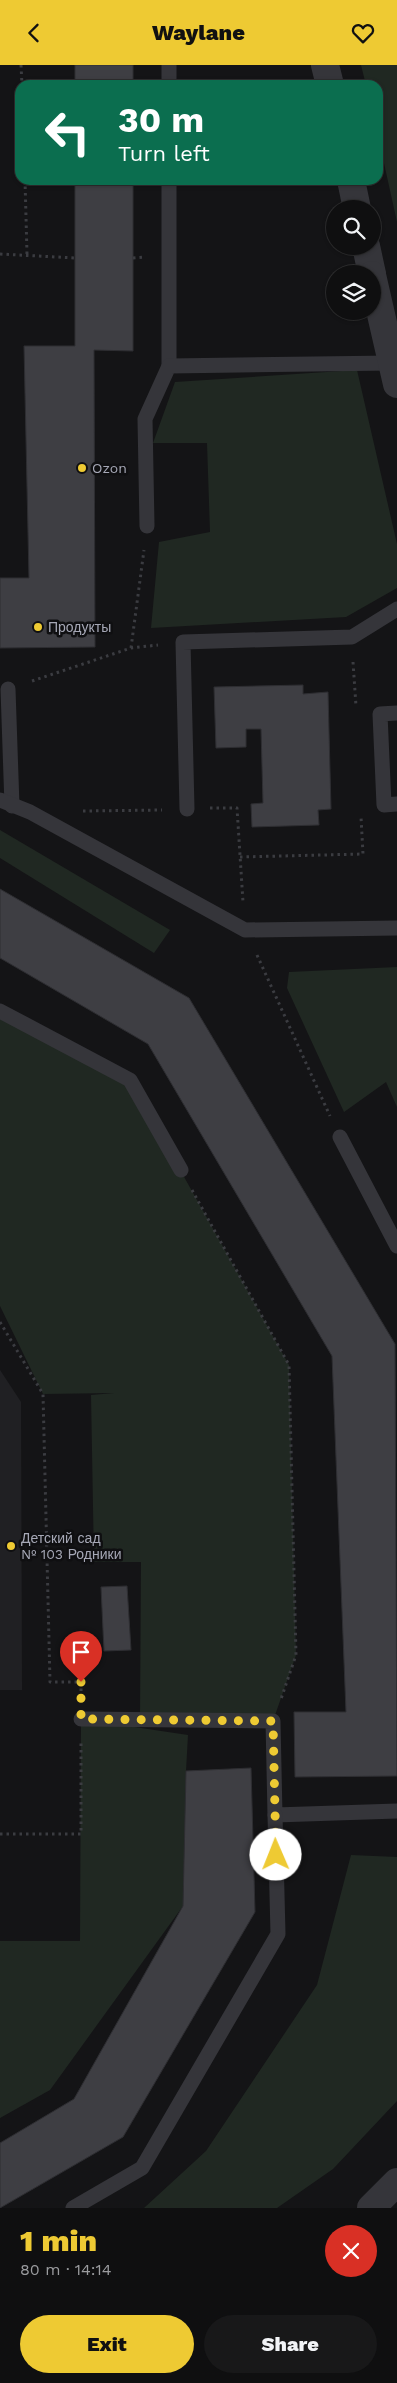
<!DOCTYPE html>
<meta charset="utf-8">
<style>
body{margin:0;font-family:"Work Sans",sans-serif;background:#181819;color:#f1f3f6;height:100vh;display:flex;flex-direction:column;font-size:19px;white-space:nowrap}
*{box-sizing:border-box;margin:0}
p{font-size:16px;color:#9b9c9f}
.icon{flex:none;width:28px;height:28px;fill:none;stroke:currentColor;stroke-width:2;stroke-linecap:round;stroke-linejoin:round}
.map{position:relative;height:2143px;overflow:hidden}
.panel{display:flex;flex-direction:column;background:#0f0f10;flex:1}
.panel>*{flex:none}
.hud{position:absolute;left:15px;top:15px;width:368px;height:105px;border-radius:15px;box-shadow:0 1px 4px #0004,0 0 0 1px #2f2f30;background:#0b6e4f;color:#fff;overflow:hidden}
.controls{position:absolute;left:326px;top:135px;display:grid;gap:10px}
.controls a{display:grid;place-items:center;width:55px;height:55px;border-radius:50%;background:#0f0f10;box-shadow:0 1px 4px #0004,0 0 0 1px #2f2f30;font-size:25px}
.pin{position:absolute;display:grid;place-items:center;width:42px;height:42px;color:#fff;margin:-51px -21px;border-radius:50% 50% 50% 0;rotate:-45deg;box-shadow:0 0 5px #0007}
.pin .icon{rotate:45deg}
.me{position:absolute;width:55px;margin:-28px;rotate:359deg;stroke-linejoin:round;filter:drop-shadow(0 0 4px #0008)}
.turn{display:flex;align-items:center;gap:18px;height:105px;padding:0 20px;font-size:22px}
.turn .icon{width:65px;height:65px;stroke-width:2.5}
.turn b{display:block;font-size:35px;line-height:42px}
.round{display:grid;place-items:center;flex:none;width:52px;height:52px;border-radius:26px;background:#181819}
.summary{display:flex;align-items:center;justify-content:space-between;height:85px;padding:0 20px}
h1{font-size:30px;font-weight:800;line-height:38px;color:#eeca33}
.primary-button{display:flex;gap:10px;margin-top:auto;padding:10px 20px}
.primary-button a{flex:1;height:58px;border-radius:30px;background:#eeca33;color:#111;font-size:20px;font-weight:800;line-height:58px;text-align:center}
.primary-button a+a{background:#181819;color:#f1f3f6}
header{display:flex;justify-content:space-between;align-items:center;height:65px;padding:0 20px;background:#eeca33;color:#111;font-size:22px;font-weight:800}
.map>svg:first-child{display:block}
.built{fill:#202023}
.green{fill:#202822}
.building{fill:#3e3e43;stroke:#2e2e32}
.lines{fill:none;stroke-linecap:round;stroke-linejoin:round}
.path{stroke:#3b3c41;stroke-width:3;stroke-dasharray:2.5 4;stroke-linecap:butt}
.service{stroke:#35353a;stroke-width:15}
.tertiary{stroke:#35353a;stroke-width:28}
.route{stroke:#eeca33;stroke-width:9;stroke-dasharray:0 16.2}
.poi-dot{fill:#eeca33;stroke:#0f0f11;stroke-width:2}
.labels{text-anchor:middle;stroke-width:5;stroke-linejoin:round;paint-order:stroke}
.poi-label{font-size:14px;fill:#a6a8b6;stroke:#0f0f11;text-anchor:start}
</style>
<header><svg class="icon" aria-label="back" viewBox="0 0 24 24"><path d="M15 5l-7 7 7 7"/></svg>Waylane<svg class="icon" aria-label="heart" viewBox="0 0 24 24"><path d="M12 20l-8-8c-3-5 5-10 8-4 3-6 11-1 8 4z"/></svg></header>
<div class="map">
<svg width="397" height="2143" viewBox="0 0 397 2143">
<rect width="100%" height="100%" fill="#141416"/>
<path class="built" d="M0 1305 21 1337 22 1625H0Z"/>
<g class="green">
<path d="M361 0H397V157L378 71V20H366Z"/>
<path d="M357 305 397 479V523L346 552 151 563 159 477 210 467 207 378H153L175 317Z"/>
<path d="M0 765 170 865 154 888 0 793Z"/>
<path d="M397 902V1042L386 1017 344 1047 287 923 289 907Z"/>
<path d="M0 946 130 1015 289 1300 296 1590 273 1656 140 1654 141 1497H94L91 1330 114 1328 43 1329 0 1241Z"/>
<path d="M81 1654 188 1670 186 1706 183 1841 50 2025 0 2053V1876H80Z"/>
<path d="M351 1790 397 1792V2036L333 2104 277 2143H144L206 2086 317 1920Z"/>
</g>
<g class="building">
<rect x="75" y="0" width="58" height="20"/>
<path d="M75 115H133V286L94 285 95 582 0 583V513H29L24 281H75Z"/>
<path d="M303 620V629L328 627 331 744 318 745 319 760 252 762 251 739 263 738 261 664H246V682L216 683 214 622Z"/>
<path d="M0 824 189 933 395 1279 397 1711 295 1712 294 1647H346L332 1291 148 979 0 893Z"/>
<path d="M127 1521 131 1585 104 1586 101 1522Z"/>
<path d="M251 1703 255 1847 123 2072 0 2143V2078L74 2034 183 1841 186 1706Z"/>
</g>
<g class="lines">
<g class="path">
<path d="M21 0 22 20"/>
<path d="M25 115 27 189"/>
<path d="M0 189 75 193"/>
<path d="M133 193 145 192"/>
<path d="M131 583 144 485"/>
<path d="M353 597 356 641"/>
<path d="M32 616 131 583 158 580"/>
<path d="M210 743H237L243 837"/>
<path d="M83 746 162 745"/>
<path d="M240 792 363 789 361 752"/>
<path d="M257 890 330 1051"/>
<path d="M192 1125 289 1300 296 1590 281 1634"/>
<path d="M0 1257 43 1329 50 1617H81V1629"/>
<path d="M0 1769H81V1677"/>
</g>
<g class="service">
<path d="M169 0V20"/>
<path d="M169 115V301"/>
<path d="M147 461 145 354 169 301 392 298"/>
<path d="M8 624 12 741"/>
<path d="M397 648 380 649 384 740 397 739"/>
<path d="M0 735 30 747 245 865 397 863"/>
<path d="M187 744 183 577 352 572 397 544"/>
<path d="M0 946 130 1015 181 1105"/>
<path d="M340 1072 397 1181"/>
<path d="M81 1654 273 1656 275 1750 397 1746"/>
<path d="M73 2143 142 2103 278 1869 275 1750"/>
</g>
<g class="tertiary">
<path d="M325 0 330 20"/>
<path d="M351 115 357 144"/>
<path d="M366 181 372 209"/>
<path d="M372 210 397 319"/>
<path d="M371 2143 397 2117"/>
</g>
</g>
<g class="lines">
<path class="route" d="M81 1617V1654L273 1656 276 1790"/>
</g>
<g class="poi-dot">
<circle cx="82" cy="403" r="5"/>
<circle cx="38" cy="562" r="5"/>
<circle cx="11" cy="1481" r="5"/>
</g>
<g class="labels">
<g class="poi-label">
<text x="92" y="408">Ozon</text>
<text x="48" y="567">Продукты</text>
<text x="21" y="1478">Детский сад<tspan x="21" dy="16">№ 103 Родники</tspan></text>
</g>
</g>
</svg>
<div class="controls">
<a><svg class="icon" aria-label="search" viewBox="0 0 24 24"><circle cx="10" cy="10" r="6"/><path d="M15 15l6 6"/></svg></a>
<a><svg class="icon" aria-label="layers" viewBox="0 0 24 24"><path d="M12 4l9 5-9 5-9-5zM3 14l9 5 9-5"/></svg></a>
</div>
<div class="pin" style="left:81px;top:1617px;background:#d93025"><svg class="icon" aria-label="arrive" viewBox="0 0 24 24"><path d="M6 21V4h12l-3 4 3 4H6"/></svg></div>
<svg class="me" style="left:276px;top:1790px" viewBox="-20 -20 40 40"><circle r="19" fill="#fff"/><path d="M0-13L10 11 0 6-10 11z" fill="#eeca33"/></svg>
<div class="hud">
<div class="turn"><svg class="icon" aria-label="left" viewBox="0 0 24 24"><path d="M17 20v-9H6M10 6l-5 5 5 5"/></svg><div><b>30 m</b>Turn left</div></div>
</div>
</div>
<section class="panel">
<div class="summary"><div><h1>1 min</h1><p>80 m · 14:14</p></div><a class="round" style="background:#d93025;color:#fff"><svg class="icon" aria-label="close" viewBox="0 0 24 24"><path d="M6 6l12 12M18 6L6 18"/></svg></a></div>
<div class="primary-button"><a>Exit</a><a>Share</a></div>
</section>
